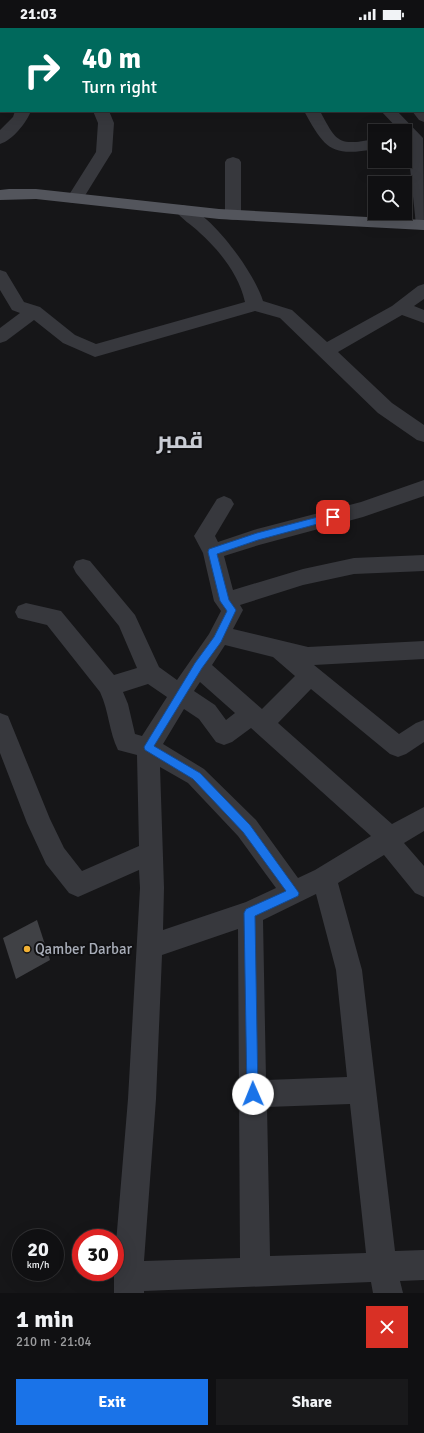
<!DOCTYPE html>
<meta charset="utf-8">
<style>
body{margin:0;font-family:Signika,Cairo,sans-serif;background:#19191b;color:#f1f3f6;height:100vh;display:flex;flex-direction:column;font-size:15px;white-space:nowrap}
*{box-sizing:border-box;margin:0}
p{font-size:13px;color:#9c9d9f}
.icon{flex:none;width:22px;height:22px;fill:none;stroke:currentColor;stroke-width:2;stroke-linecap:round;stroke-linejoin:round}
.map{position:relative;height:1265px;overflow:hidden}
.drawer{display:flex;flex-direction:column;background:#101012;flex:1}
.drawer>*{flex:none}
.hud{position:absolute;left:0px;top:0px;width:424px;height:84px;box-shadow:0 4px 16px #0002,0 0 0 1px #303032;background:#00695c;color:#fff;overflow:hidden}
.controls{position:absolute;left:368px;top:96px;display:grid;gap:8px}
.controls a{display:grid;place-items:center;width:44px;height:44px;border-radius:0px;background:#101012;box-shadow:0 4px 16px #0002,0 0 0 1px #303032;font-size:20px}
.speed{position:absolute;left:12px;top:1201px;display:flex;gap:8px;font-size:20px;font-weight:700;text-align:center}
.speed>*{display:grid;place-content:center;width:52px;height:52px;border-radius:50%;background:#101012;box-shadow:0 4px 16px #0002,0 0 0 1px #303032;line-height:1}
.speed small{font-size:10px;font-weight:400}
.speed .limit{border:6px solid #d22;background:#fff;color:#111}
.pin{position:absolute;display:grid;place-items:center;width:34px;height:34px;color:#fff;margin:-17px;border-radius:8px;box-shadow:0 2px 6px #0006}
.me{position:absolute;width:44px;margin:-22px;rotate:359deg;stroke-linejoin:round;filter:drop-shadow(0 0 3px #0008)}
.turn{display:flex;align-items:center;gap:14px;height:84px;padding:0 16px;font-size:18px}
.turn .icon{width:52px;height:52px;stroke-width:2.5}
.turn b{display:block;font-size:28px;line-height:34px}
.round{display:grid;place-items:center;flex:none;width:42px;height:42px;border-radius:0px;background:#19191b}
.summary{display:flex;align-items:center;justify-content:space-between;height:68px;padding:0 16px}
h1{font-size:24px;font-weight:700;line-height:30px}
.button{display:flex;gap:8px;margin-top:auto;padding:8px 16px}
.button a{flex:1;height:46px;border-radius:0px;background:#1a73e8;color:#fff;font-size:16px;font-weight:700;line-height:46px;text-align:center}
.button a+a{background:#19191b;color:#f1f3f6}
.status{display:flex;justify-content:space-between;align-items:center;height:28px;padding:0 20px;background:#101012;direction:ltr}
.status svg{height:11px;fill:currentColor}
.map>svg:first-child{display:block}
.building{fill:#404145}
.lines{fill:none;stroke-linecap:round;stroke-linejoin:round}
.minor{fill:#37383d;fill-rule:evenodd}
.major{fill:#53555c;fill-rule:evenodd}
.route{fill:#1a73e8;stroke:#114b97}
.poi-dot{fill:#f2b134;stroke:#111113;stroke-width:1.5}
.labels{text-anchor:middle;stroke-width:4;stroke-linejoin:round;paint-order:stroke}
.poi-label{font-size:15px;fill:#a8adb8;stroke:#111113;text-anchor:start}
.town-label{font-size:23px;font-weight:bold;fill:#c9ccd4;stroke:#111113}
</style>
<div class="status"><b>21:03</b><svg viewBox="0 0 49 12"><path d="M0 12V9h3v3zM5 12V6h3v6zM10 12V3h3v9zM15 12V0h3v12zM26 1h20v11H26zM47 4h2v5h-2z"/></svg></div>
<div class="map">
<svg width="424" height="1265" viewBox="0 0 424 1265">
<rect width="100%" height="100%" fill="#161618"/>
<path class="building" d="M37 892 50 932 16 951 3 910Z"/>
<g class="lines">
<g class="minor">
<rect x="56" y="0" width="14" height="1"/>
<path d="M316 0H330L331 1H317Z"/>
<rect x="0" y="21" width="1" height="8"/>
<rect x="423" y="29" width="1" height="9"/>
<path d="M423 79H424V94L419 92 412 83H423Z"/>
<path d="M15 83H31C26 95 13 112 0 116V102L13 89Z"/>
<path d="M93 83H109L114 95 112 124 81 174 75 175 69 174 67 170 96 124 98 95Z"/>
<path d="M304 83H320C337 115 338 118 375 111V121C331 129 325 121 304 83Z"/>
<path d="M381 83H397L423 110 424 202 418 201 416 197 407 111 405 109V103H400Z"/>
<path d="M233 129 239 131 241 134V187L239 191 233 192 227 191 225 187V134L227 131Z"/>
<path d="M183 177C211 184 255 246 263 273L292 282 327 314 392 278 418 258 424 256V271L414 278 424 282V295L402 287 338 324 392 375 424 397V414L417 412 378 385 280 290 255 283 95 329 63 315 34 292 6 313 0 315V300L20 285 12 282 0 262V242L6 244 24 274 40 279 75 307 96 316 245 274C239 247 220 223 200 205 192 197 181 191 175 182L177 178Z"/>
<path d="M424 452V468L363 489 259 517 224 528 233 562 303 541 354 530 424 527V543L354 546 303 557 240 577 243 582 233 601 308 619 424 613V631L314 637 399 706 416 695 424 692V714L406 726 398 729 390 726 311 661 278 695 392 796 424 779V803L404 815 424 838V869L415 865 384 827 338 855 362 942 395 1223 424 1222V1252L400 1253 403 1265H373L371 1254 144 1263V1265H114V1244H115V1227L128 1071 140 860 139 842 78 869 69 865 46 836 27 795 0 725V685L8 688 50 791 64 820 82 843 139 818 137 727 118 722C109 704 109 683 100 664L47 597 18 590 15 584 18 578 26 575 61 583 114 647 137 640 119 598 76 545 73 539 76 533 83 531 90 533 135 587 159 639 177 652 209 606 221 583 214 573 203 525 194 508 217 471 224 468 231 471 234 476 215 508 218 514 257 501 361 474ZM225 617 273 629 295 648 262 681 212 637ZM200 654 235 685 226 692 215 677 194 663ZM148 656 167 669 142 708 135 706 128 676 123 664ZM184 681 199 691 216 714 224 717 232 714 251 700 371 808 315 842 298 850 256 792 204 741 163 716ZM160 739 188 755 238 808 276 860 246 874 163 902 164 860ZM316 866 336 942 347 1049 266 1052 263 892ZM238 901 240 1230 144 1233 156 1071 162 927ZM350 1076 366 1225 270 1228 267 1079Z"/>
</g>
<path class="major" d="M9 161H36L219 181 424 192V202L219 191 36 171 0 172V162Z"/>
</g>
<path class="route" d="M333 485 336 486 337 489 336 491 258 512 217 526 229 572 236 582 221 614 202 640 154 718 200 745 250 797 299 865 298 868 255 888 258 1066 257 1070 253 1072 249 1070 247 1066 244 885 246 881 286 863 243 804 193 751 145 722 144 719 195 635 214 609 227 583 220 573 208 524 209 521 257 505Z"/>
<circle class="poi-dot" cx="27" cy="921" r="4"/>
<g class="labels">
<g class="poi-label">
<text x="35" y="926">Qamber Darbar</text>
</g>
<g class="town-label">
<text x="180" y="420">قمبر</text>
</g>
</g>
</svg>
<div class="controls">
<a><svg class="icon" aria-label="sound" viewBox="0 0 24 24"><path d="M4 9h4l5-4v14l-5-4H4zM17 9q2 3 0 6"/></svg></a>
<a><svg class="icon" aria-label="search" viewBox="0 0 24 24"><circle cx="10" cy="10" r="6"/><path d="M15 15l6 6"/></svg></a>
</div>
<div class="speed"><div>20<small>km/h</small></div><div class="limit">30</div></div>
<div class="pin" style="left:333px;top:489px;background:#d93025"><svg class="icon" aria-label="arrive" viewBox="0 0 24 24"><path d="M6 21V4h12l-3 4 3 4H6"/></svg></div>
<svg class="me" style="left:253px;top:1066px" viewBox="-20 -20 40 40"><circle r="19" fill="#fff"/><path d="M0-13L10 11 0 6-10 11z" fill="#1a73e8"/></svg>
<div class="hud">
<div class="turn"><svg class="icon" aria-label="right" viewBox="0 0 24 24"><path d="M7 20v-9h11M14 6l5 5-5 5"/></svg><div><b>40 m</b>Turn right</div></div>
</div>
</div>
<section class="drawer">
<div class="summary"><div><h1>1 min</h1><p>210 m · 21:04</p></div><a class="round" style="background:#d93025;color:#fff"><svg class="icon" aria-label="close" viewBox="0 0 24 24"><path d="M6 6l12 12M18 6L6 18"/></svg></a></div>
<div class="button"><a>Exit</a><a>Share</a></div>
</section>
